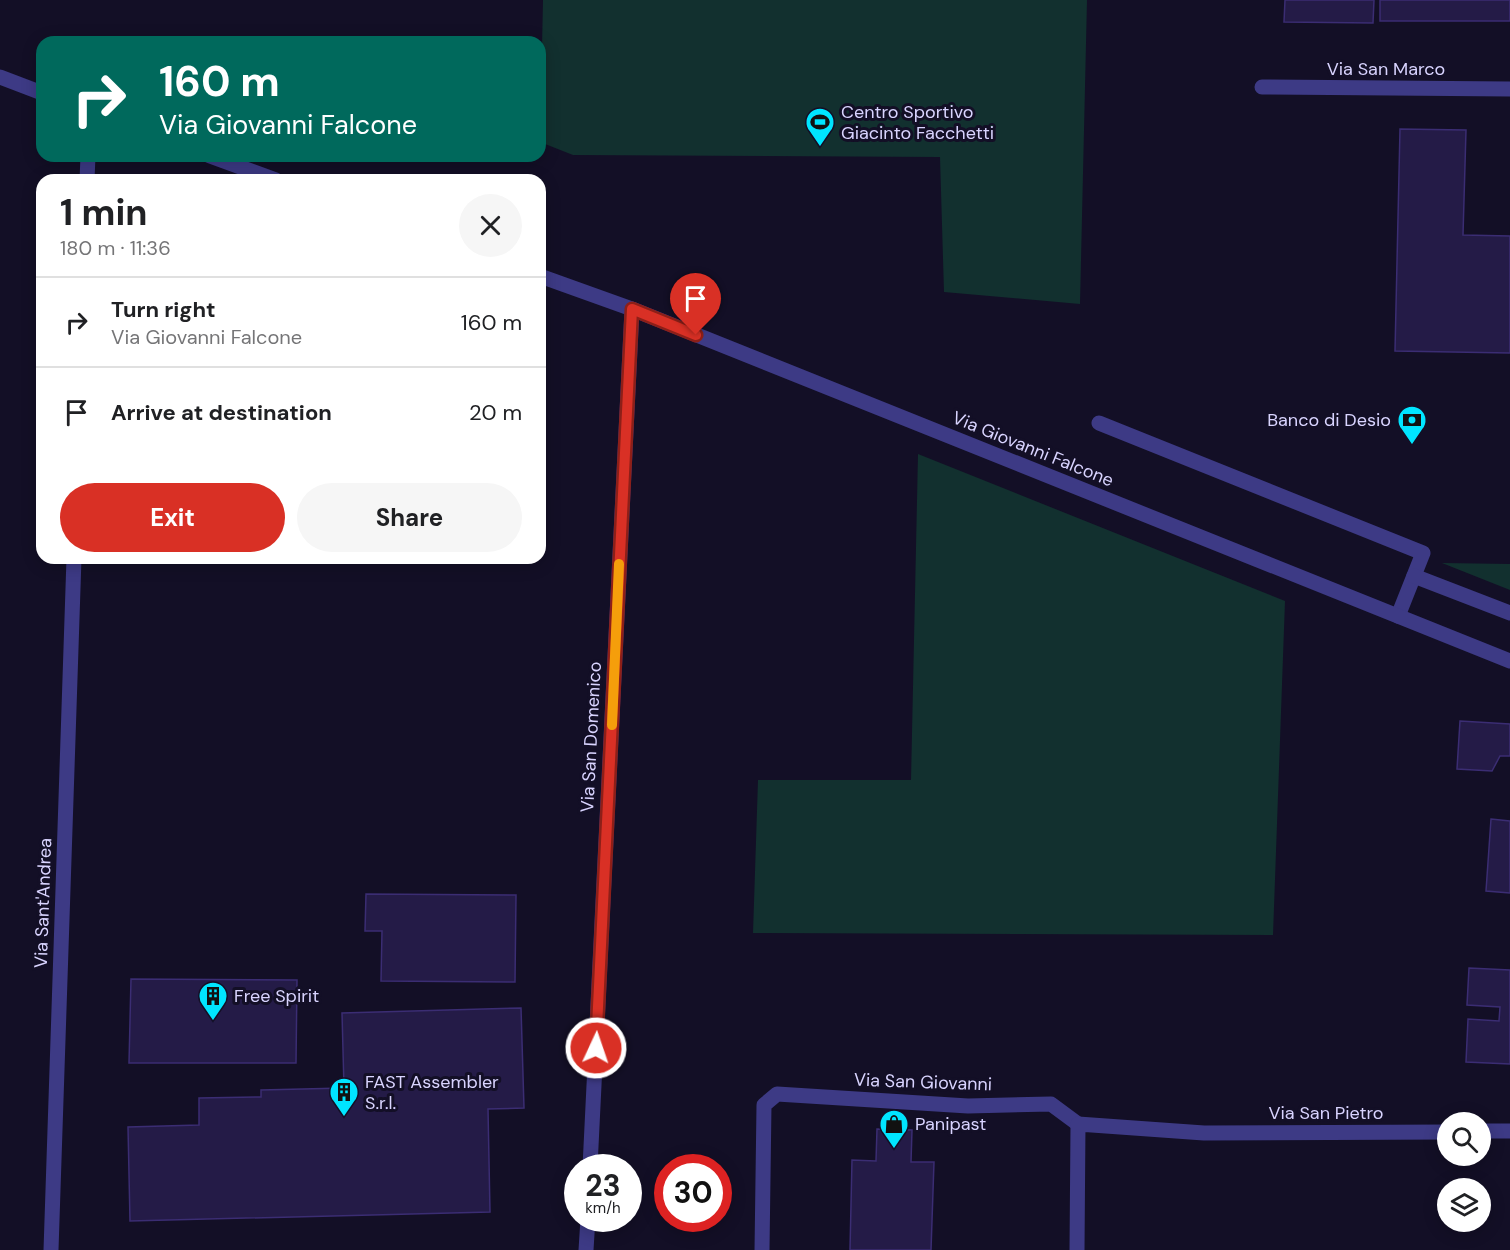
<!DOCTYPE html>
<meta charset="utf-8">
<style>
body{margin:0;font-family:"DM Sans",sans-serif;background:#f6f6f6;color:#202124;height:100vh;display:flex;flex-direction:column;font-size:22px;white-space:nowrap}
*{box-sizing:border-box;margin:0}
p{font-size:20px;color:#757577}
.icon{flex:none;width:33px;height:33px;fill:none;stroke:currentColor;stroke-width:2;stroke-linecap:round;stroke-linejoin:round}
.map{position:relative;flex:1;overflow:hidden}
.drawer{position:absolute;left:36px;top:174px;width:510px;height:390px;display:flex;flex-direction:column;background:#fff;border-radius:18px;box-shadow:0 3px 15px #0003}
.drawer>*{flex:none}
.hud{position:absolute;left:36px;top:36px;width:510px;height:126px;border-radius:18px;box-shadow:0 3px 15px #0003;background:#00695c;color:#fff;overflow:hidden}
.tools{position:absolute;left:1437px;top:1112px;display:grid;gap:12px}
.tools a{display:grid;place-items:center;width:54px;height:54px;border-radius:50%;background:#fff;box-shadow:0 3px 15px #0003;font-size:30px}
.speed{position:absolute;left:564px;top:1154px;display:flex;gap:12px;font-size:30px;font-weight:700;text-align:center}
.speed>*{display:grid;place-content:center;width:78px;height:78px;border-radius:50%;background:#fff;box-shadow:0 3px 15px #0003;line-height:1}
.speed small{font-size:15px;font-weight:400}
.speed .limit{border:9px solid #d22;background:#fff;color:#111}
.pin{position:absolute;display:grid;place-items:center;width:51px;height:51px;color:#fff;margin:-62px -26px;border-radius:50% 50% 50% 0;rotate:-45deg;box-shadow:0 0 6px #0007}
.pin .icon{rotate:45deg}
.me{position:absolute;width:66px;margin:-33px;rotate:3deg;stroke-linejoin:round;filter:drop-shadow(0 0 4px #0008)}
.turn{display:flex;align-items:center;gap:21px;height:126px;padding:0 24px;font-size:27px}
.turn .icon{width:78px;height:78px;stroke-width:2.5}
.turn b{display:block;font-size:42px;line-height:51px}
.round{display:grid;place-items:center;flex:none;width:63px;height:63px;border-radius:32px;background:#f6f6f6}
.overview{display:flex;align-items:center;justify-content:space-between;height:102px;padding:0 24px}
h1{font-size:36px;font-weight:700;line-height:45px}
.button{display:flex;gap:12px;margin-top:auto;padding:12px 24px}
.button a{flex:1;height:69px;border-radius:36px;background:#d93025;color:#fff;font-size:24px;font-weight:700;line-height:69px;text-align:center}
.button a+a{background:#f6f6f6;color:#202124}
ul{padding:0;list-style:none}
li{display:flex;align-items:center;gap:18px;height:90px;padding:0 24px;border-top:2px solid #e0e0e0}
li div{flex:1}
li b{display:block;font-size:22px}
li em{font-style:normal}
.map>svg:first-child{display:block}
.green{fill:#12302f}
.building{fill:#241b47;stroke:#3b2d73;stroke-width:1.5}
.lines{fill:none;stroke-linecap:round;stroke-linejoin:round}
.service{stroke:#3d3a85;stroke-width:15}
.minor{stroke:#3d3a85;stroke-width:15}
.route-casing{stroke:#8d1f18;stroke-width:15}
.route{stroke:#d93025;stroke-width:10}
.slow{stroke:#f59e0b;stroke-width:10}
.labels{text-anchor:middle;stroke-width:6;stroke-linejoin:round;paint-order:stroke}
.street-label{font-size:18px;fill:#d9d4ff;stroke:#130f26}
.poi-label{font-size:18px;fill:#d9d4ff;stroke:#130f26;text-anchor:start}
</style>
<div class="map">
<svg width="1510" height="1250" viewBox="0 0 1510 1250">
<rect width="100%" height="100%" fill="#130f26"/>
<g class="green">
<path d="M543 0H1087L1080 304 944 292 940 157 573 155 540 142Z"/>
<path d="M918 454 1285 601 1273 935 753 933 758 780H911Z"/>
<path d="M1442 563 1510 564V590Z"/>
</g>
<g class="building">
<path d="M1285 0H1374L1373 23 1284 22Z"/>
<rect x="1380" y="0" width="130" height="21"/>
<path d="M1400 129 1466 130 1463 235 1510 236V353L1395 351Z"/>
<path d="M1460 721 1510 724V756H1500L1492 771 1457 769Z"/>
<path d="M1491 819 1510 821V893L1486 891Z"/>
<path d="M366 894 516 895 515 982 381 981 382 931H365Z"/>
<path d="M1469 968 1510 970V1064L1466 1062 1468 1019 1499 1021 1500 1007 1467 1005Z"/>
<path d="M131 979 297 980 296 1063H129Z"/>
<path d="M521 1008 524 1108 488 1109 490 1212 130 1221 128 1127 199 1125V1098L261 1097V1090L344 1088 342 1013Z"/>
<path d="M877 1129 912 1130 911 1162H934L931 1250H850L852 1160 876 1161Z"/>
</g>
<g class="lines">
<g class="service">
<path d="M1262 87 1510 89"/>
<path d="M1099 423 1423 553 1398 616"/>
<path d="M1414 576 1510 613"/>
</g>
<g class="minor">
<path d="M0 77 42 93"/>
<path d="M210 156 276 180"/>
<path d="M87 180 88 156"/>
<path d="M540 276 632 309 1510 661"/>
<path d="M1480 1131H1510"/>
<path d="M590 1167 632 309"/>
<path d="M51 1250 74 558"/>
<path d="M586 1250 588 1218"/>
<path d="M762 1250 764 1105 777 1094 968 1106 1051 1104 1078 1124"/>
<path d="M1077 1250 1078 1124 1204 1133 1448 1132"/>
</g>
</g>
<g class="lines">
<g class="route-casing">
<path id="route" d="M596 1048 632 309 696 335"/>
</g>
<use href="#route" class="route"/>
<path class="slow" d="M612 725 619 564"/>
</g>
<defs>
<g id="stadium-pin" transform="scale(1.5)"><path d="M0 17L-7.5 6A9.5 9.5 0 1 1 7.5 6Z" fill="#00e5ff" stroke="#130f26"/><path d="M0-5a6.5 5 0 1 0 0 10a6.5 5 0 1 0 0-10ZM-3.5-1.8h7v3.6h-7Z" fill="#111"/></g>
<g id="bank-pin" transform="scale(1.5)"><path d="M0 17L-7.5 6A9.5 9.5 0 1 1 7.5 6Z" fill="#00e5ff" stroke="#130f26"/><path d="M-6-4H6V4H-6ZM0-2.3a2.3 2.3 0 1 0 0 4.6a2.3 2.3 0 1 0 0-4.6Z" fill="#111"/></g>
<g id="building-pin" transform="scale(1.5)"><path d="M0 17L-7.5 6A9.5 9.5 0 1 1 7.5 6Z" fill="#00e5ff" stroke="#130f26"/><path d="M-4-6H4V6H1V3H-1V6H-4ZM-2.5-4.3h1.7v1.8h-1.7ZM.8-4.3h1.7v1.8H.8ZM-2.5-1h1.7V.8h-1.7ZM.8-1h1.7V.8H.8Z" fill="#111"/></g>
<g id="shop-pin" transform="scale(1.5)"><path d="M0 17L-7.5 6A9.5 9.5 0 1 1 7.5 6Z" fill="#00e5ff" stroke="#130f26"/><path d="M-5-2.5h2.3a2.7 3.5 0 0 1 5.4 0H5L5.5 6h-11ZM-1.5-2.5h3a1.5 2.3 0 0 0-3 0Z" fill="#111"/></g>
</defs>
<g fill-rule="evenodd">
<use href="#stadium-pin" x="820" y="122"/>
<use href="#bank-pin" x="1412" y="420"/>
<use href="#building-pin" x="213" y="996"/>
<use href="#building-pin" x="344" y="1092"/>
<use href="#shop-pin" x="894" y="1124"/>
</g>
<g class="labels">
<g class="street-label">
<text x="1386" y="75">Via San Marco</text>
<text transform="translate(1033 449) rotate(22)" y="6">Via Giovanni Falcone</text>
<text transform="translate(591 737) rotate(-87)" y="6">Via San Domenico</text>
<text transform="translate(43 903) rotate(-88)" y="6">Via Sant'Andrea</text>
<text transform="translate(923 1082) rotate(2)" y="6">Via San Giovanni</text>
<text x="1326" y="1119">Via San Pietro</text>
</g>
<g class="poi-label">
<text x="841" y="118">Centro Sportivo<tspan x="841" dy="21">Giacinto Facchetti</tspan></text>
<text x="1391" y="426" text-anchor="end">Banco di Desio</text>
<text x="234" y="1002">Free Spirit</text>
<text x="365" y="1088">FAST Assembler<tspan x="365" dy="21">S.r.l.</tspan></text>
<text x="915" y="1130">Panipast</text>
</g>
</g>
</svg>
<div class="tools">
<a><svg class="icon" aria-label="search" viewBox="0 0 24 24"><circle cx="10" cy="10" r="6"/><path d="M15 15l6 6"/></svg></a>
<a><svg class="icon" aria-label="layers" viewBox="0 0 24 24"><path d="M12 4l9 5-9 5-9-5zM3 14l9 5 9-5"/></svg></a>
</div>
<div class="speed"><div>23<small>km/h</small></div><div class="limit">30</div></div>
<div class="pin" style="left:696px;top:335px;background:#d93025"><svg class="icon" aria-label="arrive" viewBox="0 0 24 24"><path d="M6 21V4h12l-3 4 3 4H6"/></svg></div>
<svg class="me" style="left:596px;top:1048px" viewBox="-20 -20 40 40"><circle r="17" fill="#d93025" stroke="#fff" stroke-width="3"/><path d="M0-11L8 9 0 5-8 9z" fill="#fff"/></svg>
<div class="hud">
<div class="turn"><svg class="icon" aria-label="right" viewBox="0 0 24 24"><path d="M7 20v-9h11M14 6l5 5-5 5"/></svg><div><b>160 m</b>Via Giovanni Falcone</div></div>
</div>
<section class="drawer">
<div class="overview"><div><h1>1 min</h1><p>180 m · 11:36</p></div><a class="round"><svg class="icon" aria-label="close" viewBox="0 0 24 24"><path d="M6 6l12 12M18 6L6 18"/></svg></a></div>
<ul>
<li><svg class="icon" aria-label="right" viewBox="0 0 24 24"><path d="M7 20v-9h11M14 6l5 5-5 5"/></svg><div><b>Turn right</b><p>Via Giovanni Falcone</p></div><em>160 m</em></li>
<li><svg class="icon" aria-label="arrive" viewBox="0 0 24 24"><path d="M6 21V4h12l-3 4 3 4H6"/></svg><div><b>Arrive at destination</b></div><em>20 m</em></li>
</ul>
<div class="button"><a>Exit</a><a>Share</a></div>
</section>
</div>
